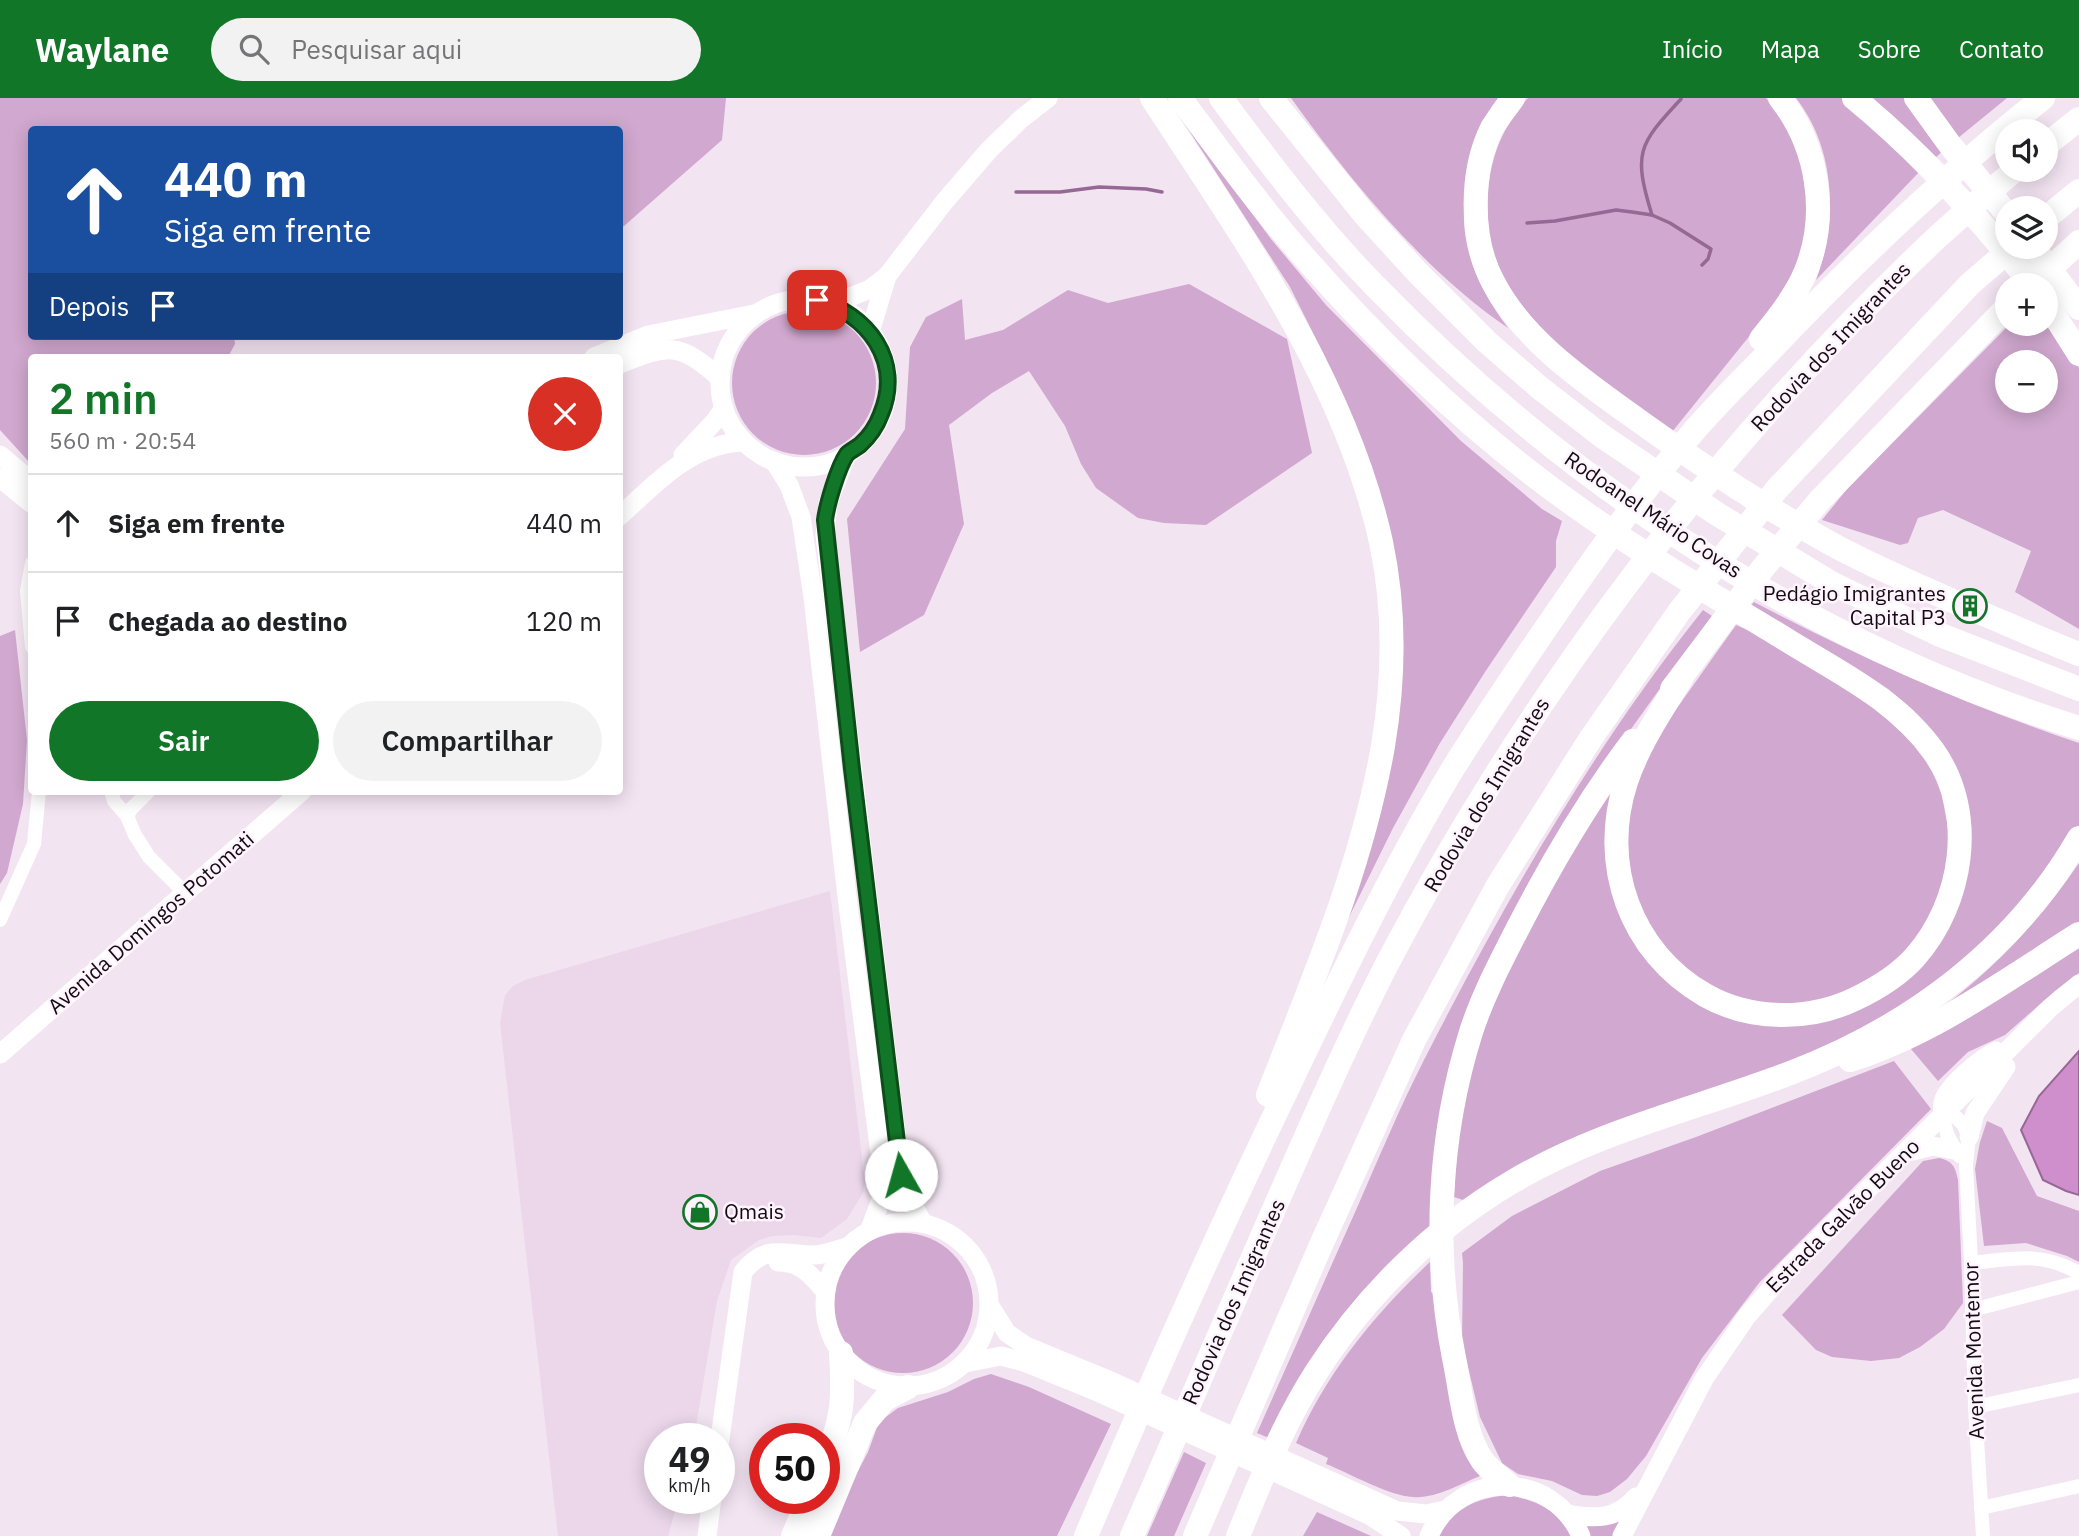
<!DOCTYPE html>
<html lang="pt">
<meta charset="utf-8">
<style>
body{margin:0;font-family:"IBM Plex Sans",sans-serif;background:#f2f2f2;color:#202124;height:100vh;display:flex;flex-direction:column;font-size:26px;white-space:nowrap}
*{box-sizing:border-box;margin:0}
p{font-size:23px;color:#757577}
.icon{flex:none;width:38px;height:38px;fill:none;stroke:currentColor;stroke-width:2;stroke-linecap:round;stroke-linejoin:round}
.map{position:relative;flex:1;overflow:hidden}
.panel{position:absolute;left:28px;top:256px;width:595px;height:441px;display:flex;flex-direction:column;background:#fff;border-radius:7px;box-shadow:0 4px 18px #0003}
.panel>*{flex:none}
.banner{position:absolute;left:28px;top:28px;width:595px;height:214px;border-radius:7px;box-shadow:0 4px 18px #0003;background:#1a4fa0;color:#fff;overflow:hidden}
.controls{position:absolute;left:1995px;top:21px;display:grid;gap:14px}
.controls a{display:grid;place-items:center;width:63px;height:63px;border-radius:50%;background:#fff;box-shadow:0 4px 18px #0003;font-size:35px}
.speed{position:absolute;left:644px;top:1325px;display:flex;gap:14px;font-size:35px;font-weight:700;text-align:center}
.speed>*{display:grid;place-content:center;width:91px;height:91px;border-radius:50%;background:#fff;box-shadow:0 4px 18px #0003;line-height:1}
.speed small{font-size:18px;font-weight:400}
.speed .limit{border:10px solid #d22;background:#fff;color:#111}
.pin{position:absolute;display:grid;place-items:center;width:60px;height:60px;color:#fff;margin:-30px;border-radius:14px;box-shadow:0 4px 10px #0006}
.me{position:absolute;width:77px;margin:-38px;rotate:353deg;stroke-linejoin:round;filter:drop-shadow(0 0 5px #0008)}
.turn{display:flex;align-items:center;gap:24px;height:147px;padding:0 21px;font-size:32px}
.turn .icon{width:91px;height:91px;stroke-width:2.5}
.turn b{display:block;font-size:49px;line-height:60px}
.then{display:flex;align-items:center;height:66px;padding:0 21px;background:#0003;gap:14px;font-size:26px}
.round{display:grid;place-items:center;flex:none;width:74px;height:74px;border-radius:37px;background:#f2f2f2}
.summary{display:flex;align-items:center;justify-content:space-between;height:119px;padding:0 21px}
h1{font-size:42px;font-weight:600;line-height:52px;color:#127628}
.action{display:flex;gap:14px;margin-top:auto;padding:14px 21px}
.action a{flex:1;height:80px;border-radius:42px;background:#127628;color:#fff;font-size:28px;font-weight:600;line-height:80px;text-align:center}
.action a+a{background:#f2f2f2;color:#202124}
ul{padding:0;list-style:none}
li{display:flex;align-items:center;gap:21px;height:98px;padding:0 21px;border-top:2px solid #e0e0e0}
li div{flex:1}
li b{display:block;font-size:26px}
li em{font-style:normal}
header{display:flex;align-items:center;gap:42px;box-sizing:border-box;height:98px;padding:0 35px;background:#127628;color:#fff}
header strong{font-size:33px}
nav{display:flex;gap:38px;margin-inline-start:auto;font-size:24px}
.search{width:490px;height:63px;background:#f2f2f2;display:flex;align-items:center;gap:18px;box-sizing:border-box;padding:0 24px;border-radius:38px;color:#757577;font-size:26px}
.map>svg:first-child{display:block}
.built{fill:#ebd6ea}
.green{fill:#d1a8cf;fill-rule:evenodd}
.water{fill:#cf8fcd;stroke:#966894;stroke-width:2}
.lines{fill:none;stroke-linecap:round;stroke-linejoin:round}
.stream{stroke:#966894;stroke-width:3.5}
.street{stroke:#fff;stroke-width:14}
.secondary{stroke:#fff;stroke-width:19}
.highway{stroke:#fff;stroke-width:24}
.route-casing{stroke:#0c4d1a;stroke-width:18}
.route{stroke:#127628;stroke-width:12}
.labels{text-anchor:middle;stroke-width:5;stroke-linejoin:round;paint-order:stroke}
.street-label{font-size:21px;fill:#110c10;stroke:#fff3fe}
.poi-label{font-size:21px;fill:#110c10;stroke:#fff3fe;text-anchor:end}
</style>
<header>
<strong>Waylane</strong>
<div class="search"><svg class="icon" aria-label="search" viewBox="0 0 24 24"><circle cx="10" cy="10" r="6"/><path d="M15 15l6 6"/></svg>Pesquisar aqui</div>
<nav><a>Início</a><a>Mapa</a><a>Sobre</a><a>Contato</a></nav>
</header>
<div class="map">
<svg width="2079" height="1438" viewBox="0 0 2079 1438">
<rect width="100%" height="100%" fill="#f3e4f2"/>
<path class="built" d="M830 793 865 1085 863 1095 847 1121 821 1140 794 1137 772 1138 759 1142 731 1162 717 1203 694 1340H660V1400H679L668 1438H558L500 925 505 897 513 888 525 882Z"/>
<g class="green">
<path d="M0 0H726L722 42 624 128 620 130V32H32V238H234L235 246 228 259H32L31 366 0 332Z"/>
<path d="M1291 0H1498C1480 23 1478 41 1472 69 1470 83 1465 98 1464 112 1462 156 1482 195 1508 230 1425 174 1349 81 1291 0Z"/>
<path d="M1528 0H1766L1784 22 1801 62 1807 103 1805 138 1795 172 1768 215 1672 334C1607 286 1526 238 1495 160 1487 141 1487 117 1488 97 1490 59 1503 28 1528 0Z"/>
<path d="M1796 0H1842L1881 31 1922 71 1816 182C1838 124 1836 51 1796 0Z"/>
<path d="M1872 0H1907L1946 50 1934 61Z"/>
<path d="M1929 0H2007L1958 40Z"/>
<path d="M1179 17 1271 141 1326 207 1461 343 1542 411 1562 423 1556 443V469L1485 574 1440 645 1393 730 1320 878 1362 756 1398 522 1325 259 1290 189Z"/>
<path d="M1189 186 1287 241 1312 355 1206 427 1164 425 1138 420 1096 390 1081 366 1065 328 1029 273 992 295 949 327 964 426 924 517 860 554 847 421 905 331 910 249 926 219 962 201 965 242 1003 232 1068 192 1108 205Z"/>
<circle cx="804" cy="285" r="72"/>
<path d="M2048 219 2079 270V531L2015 494 2031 453 1943 412 1918 420 1908 445 1900 447 1822 422 1847 391 2010 226H2046ZM2007 264H2046V303H2007Z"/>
<path d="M1754 504C1859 559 1966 607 2079 645V730L2016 821 1892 919 1466 1103 1454 1099 1458 1030 1474 959 1515 848 1638 644 1620 804 1713 906 1842 915 1961 796 1935 636 1913 612 1888 591 1747 511Z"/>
<path d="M1703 512 1712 518 1626 638 1497 851 1431 1129 1269 1340 1257 1335C1290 1261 1323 1186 1356 1112 1378 1062 1399 1011 1424 962 1504 805 1592 651 1703 512Z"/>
<path d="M1736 527 1773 543 1844 582 1936 666 1955 767 1919 846 1847 898 1780 909 1715 893 1681 869 1641 817 1623 749 1635 683 1665 627Z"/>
<path d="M15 532 27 642 23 706 7 775 0 786V538Z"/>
<path d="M2079 765V831L1943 909C1997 868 2041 821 2079 765Z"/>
<path d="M2079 848V875L2056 892 2005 937 1968 954 1938 983 1906 945Z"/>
<path d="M1894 963 1931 1011 1759 1185 1702 1260 1646 1358 1627 1381 1610 1394 1597 1398 1582 1397 1552 1383 1518 1376 1502 1365 1480 1319 1462 1244 1463 1165 1462 1155 1512 1118 1600 1073 1696 1039Z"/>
<path d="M1987 1023 2002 1030 2037 1098 2079 1113V1164L2067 1158 2026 1145 1984 1148 1975 1071 1980 1044Z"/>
<path d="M1939 1060C1953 1063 1955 1069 1958 1082L1963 1205 1944 1231 1920 1249 1899 1260 1871 1263 1832 1259 1816 1252 1782 1217 1923 1063Z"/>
<circle cx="903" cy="1205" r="70"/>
<path d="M1430 1164 1431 1194 1434 1196 1480 1378C1460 1386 1435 1401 1413 1399 1389 1398 1349 1375 1326 1366L1328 1360 1296 1345C1327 1274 1374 1217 1430 1164Z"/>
<path d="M991 1276 1029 1289 1111 1326 1057 1438H827L834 1419 868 1354 879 1324 898 1310 948 1294 974 1281Z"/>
<path d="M1184 1354 1206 1365 1174 1438H1147Z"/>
<path d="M1508 1397C1534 1402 1560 1412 1571 1438H1439C1452 1410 1478 1400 1508 1397Z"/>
<path d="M1317 1414 1371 1438H1303Z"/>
<path d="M1625 1417 1616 1438H1590L1582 1423Z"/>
</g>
<path class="water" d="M2079 953V1097L2066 1093 2043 1082 2021 1032 2039 998Z"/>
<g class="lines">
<g class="stream">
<path d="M1016 94H1060L1099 89 1146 91 1162 94"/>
<path d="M1652 117C1633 55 1638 47 1681 1"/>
<path d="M1527 125 1555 123 1616 112 1632 114 1652 117 1670 125 1711 151 1708 161 1702 167"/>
</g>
<g class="street">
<path d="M32 465 27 493 32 549"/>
<path d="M111 693 114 703 127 718 135 737 149 759 185 795"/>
<path d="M127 718 131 711 149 693"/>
<path d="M0 822 34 746 39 693"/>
<path d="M1949 1013 1963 1026 1969 1039 1966 1067 1971 1165 1975 1309 1983 1438"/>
<path d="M1943 1019 1947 1036 1959 1058"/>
<path d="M1971 1165C2013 1161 2041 1153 2079 1175"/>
<path d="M1972 1212 2079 1184"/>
<path d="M1975 1309 2079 1287"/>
<path d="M1981 1410 2079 1388"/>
</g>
<g class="secondary">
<circle cx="804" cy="285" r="84"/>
<path d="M833 206 870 191 887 178 945 103 989 52 1021 21 1048 0"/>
<path d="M870 234 887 178"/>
<path d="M594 259 648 237 754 216"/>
<path d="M620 266C669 246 679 244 720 280"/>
<path d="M847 356 828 405 825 438 901 1077 907 1097 923 1125"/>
<path d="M0 357 32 384"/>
<path d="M683 357 715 323 724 310"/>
<path d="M774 363 789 387 801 419 813 499 848 807 883 1079 882 1099 870 1131"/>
<path d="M0 380 32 406"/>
<path d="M620 418C656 385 692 345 744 344"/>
<path d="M0 956 302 693"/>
<path d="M1943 1019C1942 1012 1942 1007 1944 1001 1950 986 1981 960 1996 953"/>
<path d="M1969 1039 1975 1015 2006 969"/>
<path d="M1908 1054 1933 1048 1954 1052"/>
<circle cx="907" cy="1206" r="82"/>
<path d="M778 1164C800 1163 812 1178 825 1193"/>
<path d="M990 1208 1007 1235 1026 1248 1106 1281 1397 1413 1426 1416 1445 1412"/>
<path d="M965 1265 1001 1258 1024 1264 1100 1295 1312 1391 1369 1417 1401 1438"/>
<path d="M719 1348 743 1174C766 1145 784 1157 814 1157 825 1157 836 1152 847 1149"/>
<path d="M1568 1416C1595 1421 1616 1422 1636 1399"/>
<path d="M707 1438 712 1400"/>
<path d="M1429 1438C1458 1371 1552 1372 1581 1438"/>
<path d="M1622 1438 1704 1281 1747 1218 1789 1170 2050 910 2079 886"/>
</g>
<g class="highway">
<path d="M1152 0C1242 138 1345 281 1381 444 1395 510 1394 582 1383 648 1362 769 1312 884 1268 997"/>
<path d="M1180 0C1217 49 1252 99 1292 145 1377 244 1474 337 1581 412 1648 460 1720 501 1790 544 1842 576 1898 603 1934 654 1977 715 1963 805 1915 859 1900 876 1876 891 1855 901 1809 923 1750 923 1705 897 1630 854 1599 766 1626 684 1638 647 1662 612 1682 579"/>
<path d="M1221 0C1270 66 1319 131 1376 189 1570 389 1812 547 2079 630"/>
<path d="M1271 0 1365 117 1418 175 1487 244 1540 290 1602 338 1717 416 1833 486 1938 536 2079 591"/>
<path d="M1513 0C1506 10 1498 20 1492 30 1470 74 1470 141 1493 184 1521 239 1579 280 1628 315 1693 362 1759 406 1828 444 1871 468 1917 487 1962 507 2001 523 2040 541 2079 556"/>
<path d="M1854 0C1921 55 1979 119 2032 187"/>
<path d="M1916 0 1950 47 2007 116"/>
<path d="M2046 47 2079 21"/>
<path d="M2046 120 2079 93"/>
<path d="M2033 149 2079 210"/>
<path d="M2040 180 2079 144"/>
<path d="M2046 204 2079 256"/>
<path d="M1761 241C1778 220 1796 198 1806 173 1829 116 1818 48 1780 0"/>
<path d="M1672 591 1763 470 1820 402 2007 209"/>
<path d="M1850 962C1933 936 2006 882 2079 836"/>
<path d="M824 1365C843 1322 844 1301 841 1255"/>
<path d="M1509 1387C1500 1379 1489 1372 1482 1362 1463 1334 1461 1292 1454 1260 1433 1153 1438 1039 1471 934 1483 897 1501 863 1519 828 1552 764 1589 701 1633 643"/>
<path d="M793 1438 809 1400"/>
<path d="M818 1438 865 1325 885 1301 908 1289"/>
<path d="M1086 1438C1151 1284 1219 1132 1292 981 1341 878 1391 775 1449 677 1486 617 1526 559 1566 501 1604 446 1644 391 1688 340 1712 311 1740 284 1766 257 1853 165 1944 78 2043 0"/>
<path d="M1132 1438C1177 1334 1222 1231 1267 1127 1306 1039 1344 950 1388 864 1528 598 1710 355 1928 148 1956 121 1986 97 2015 72"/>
<path d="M1195 1438 1321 1147 1414 942 1497 789 1591 640 1679 514 1777 391 1970 186 2013 149"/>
<path d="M1238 1438C1261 1382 1284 1324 1317 1273 1366 1197 1434 1130 1512 1084 1599 1032 1700 1010 1793 974 1912 928 2015 851 2079 740"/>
</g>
</g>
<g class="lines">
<g class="route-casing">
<path id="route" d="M817 202C868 216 903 263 881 316 877 327 869 339 860 347 856 350 850 353 847 356 838 369 827 406 825 422L852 671 901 1077"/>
</g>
<use href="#route" class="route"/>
</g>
<defs>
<g id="building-ring" transform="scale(1.75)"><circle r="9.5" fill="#fff3fe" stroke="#127628" stroke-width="1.5"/><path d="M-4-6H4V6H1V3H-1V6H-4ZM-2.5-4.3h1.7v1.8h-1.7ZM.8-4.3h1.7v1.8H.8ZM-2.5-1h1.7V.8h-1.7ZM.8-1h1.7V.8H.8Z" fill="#127628"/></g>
<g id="shop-ring" transform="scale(1.75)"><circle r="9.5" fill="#fff3fe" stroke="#127628" stroke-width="1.5"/><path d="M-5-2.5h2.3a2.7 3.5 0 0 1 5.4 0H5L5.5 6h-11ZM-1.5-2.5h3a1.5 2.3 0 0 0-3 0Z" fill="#127628"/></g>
</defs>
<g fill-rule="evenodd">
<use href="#building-ring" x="1970" y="508"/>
<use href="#shop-ring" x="700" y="1114"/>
</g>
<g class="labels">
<g class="street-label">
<text transform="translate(1831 249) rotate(-47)" y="7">Rodovia dos Imigrantes</text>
<text transform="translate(1653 417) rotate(34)" y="7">Rodoanel Mário Covas</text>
<text transform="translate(1487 697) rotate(-59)" y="7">Rodovia dos Imigrantes</text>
<text transform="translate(151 825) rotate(-41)" y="7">Avenida Domingos Potomati</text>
<text transform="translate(1843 1118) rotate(-45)" y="7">Estrada Galvão Bueno</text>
<text transform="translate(1234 1204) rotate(-66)" y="7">Rodovia dos Imigrantes</text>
<text transform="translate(1974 1253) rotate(-92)" y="7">Avenida Montemor</text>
</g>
<g class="poi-label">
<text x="1946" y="503">Pedágio Imigrantes<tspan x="1946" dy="24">Capital P3</tspan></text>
<text x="724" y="1121" text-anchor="start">Qmais</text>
</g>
</g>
</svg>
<div class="controls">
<a><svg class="icon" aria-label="sound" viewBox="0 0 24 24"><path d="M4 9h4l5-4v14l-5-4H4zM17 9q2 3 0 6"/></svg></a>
<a><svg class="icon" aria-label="layers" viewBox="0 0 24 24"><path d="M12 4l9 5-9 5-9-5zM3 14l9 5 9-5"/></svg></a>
<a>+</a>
<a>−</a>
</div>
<div class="speed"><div>49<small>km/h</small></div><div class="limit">50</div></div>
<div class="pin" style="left:817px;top:202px;background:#d93025"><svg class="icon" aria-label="arrive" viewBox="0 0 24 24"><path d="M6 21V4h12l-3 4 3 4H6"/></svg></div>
<svg class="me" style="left:901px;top:1077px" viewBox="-20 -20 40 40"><circle r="19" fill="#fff"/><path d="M0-13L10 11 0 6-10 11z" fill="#127628"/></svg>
<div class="banner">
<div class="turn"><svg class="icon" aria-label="ahead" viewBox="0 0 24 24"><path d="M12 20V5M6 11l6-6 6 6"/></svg><div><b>440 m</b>Siga em frente</div></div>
<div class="then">Depois<svg class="icon" aria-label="arrive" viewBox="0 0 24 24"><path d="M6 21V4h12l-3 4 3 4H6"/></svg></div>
</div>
<section class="panel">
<div class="summary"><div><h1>2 min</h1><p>560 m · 20:54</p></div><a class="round" style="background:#d93025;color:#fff"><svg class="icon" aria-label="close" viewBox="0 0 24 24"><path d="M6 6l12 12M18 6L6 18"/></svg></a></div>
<ul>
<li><svg class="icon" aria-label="ahead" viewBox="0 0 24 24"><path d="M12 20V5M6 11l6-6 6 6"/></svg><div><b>Siga em frente</b></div><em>440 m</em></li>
<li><svg class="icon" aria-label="arrive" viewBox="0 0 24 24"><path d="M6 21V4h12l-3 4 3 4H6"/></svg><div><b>Chegada ao destino</b></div><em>120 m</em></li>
</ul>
<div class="action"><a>Sair</a><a>Compartilhar</a></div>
</section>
</div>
